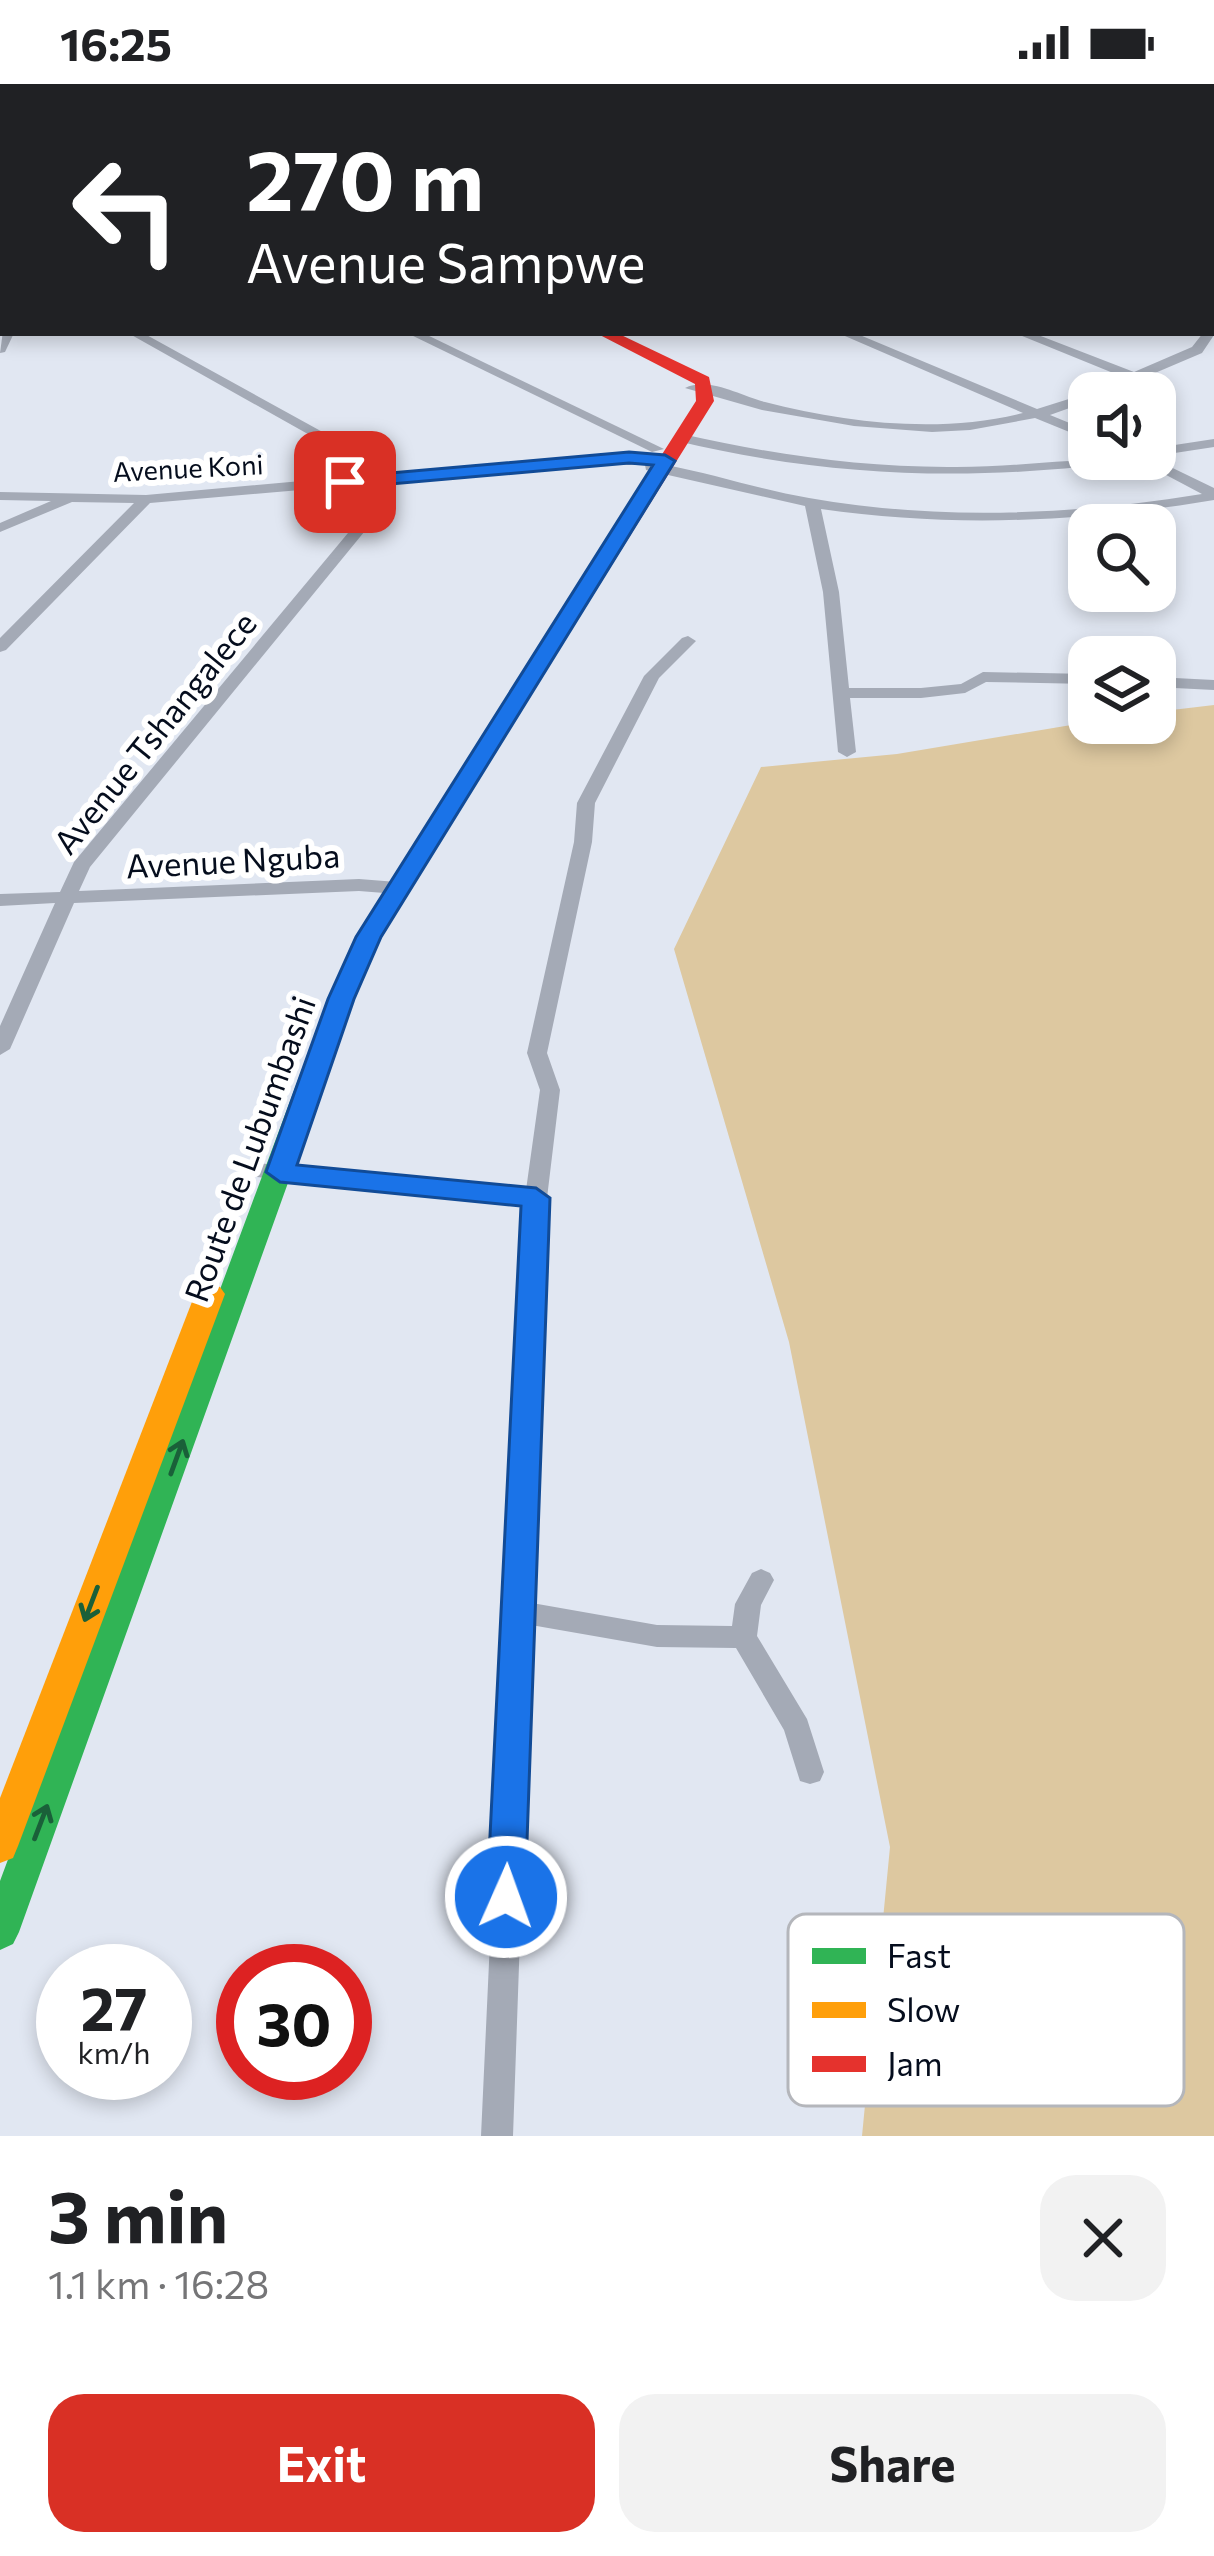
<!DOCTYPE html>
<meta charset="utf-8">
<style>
body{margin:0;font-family:Commissioner,sans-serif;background:#f2f2f2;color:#202124;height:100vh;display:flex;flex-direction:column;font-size:45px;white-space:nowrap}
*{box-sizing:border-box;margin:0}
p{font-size:39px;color:#757577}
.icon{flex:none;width:66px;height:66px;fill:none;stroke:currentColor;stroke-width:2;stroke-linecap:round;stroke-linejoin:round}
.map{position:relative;height:2052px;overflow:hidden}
.drawer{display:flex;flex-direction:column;background:#fff;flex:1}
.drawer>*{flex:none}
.guide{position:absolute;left:0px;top:0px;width:1215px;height:252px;box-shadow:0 6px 18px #0003;background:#202124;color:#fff;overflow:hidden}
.fabs{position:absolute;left:1068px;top:288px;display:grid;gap:24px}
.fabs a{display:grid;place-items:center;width:108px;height:108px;border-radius:24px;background:#fff;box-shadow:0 6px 18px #0003;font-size:60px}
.speed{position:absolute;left:36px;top:1860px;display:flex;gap:24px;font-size:60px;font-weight:700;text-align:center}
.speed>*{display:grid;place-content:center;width:156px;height:156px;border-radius:50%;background:#fff;box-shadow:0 6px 18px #0003;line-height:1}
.speed small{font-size:30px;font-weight:400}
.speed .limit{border:18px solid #d22;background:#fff;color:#111}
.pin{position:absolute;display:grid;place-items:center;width:102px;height:102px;color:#fff;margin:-51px;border-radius:24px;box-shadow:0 6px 18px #0006}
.me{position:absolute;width:132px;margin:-66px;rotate:2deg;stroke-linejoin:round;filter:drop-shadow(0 0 9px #0008)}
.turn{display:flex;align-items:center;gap:42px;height:252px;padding:0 48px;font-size:54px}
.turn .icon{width:156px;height:156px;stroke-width:2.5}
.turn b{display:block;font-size:84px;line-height:102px}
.round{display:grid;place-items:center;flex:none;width:126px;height:126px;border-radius:36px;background:#f2f2f2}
.overview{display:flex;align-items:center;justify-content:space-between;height:204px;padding:0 48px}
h1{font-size:72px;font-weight:700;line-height:90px}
.button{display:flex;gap:24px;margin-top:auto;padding:24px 48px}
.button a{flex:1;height:138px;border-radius:36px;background:#d93025;color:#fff;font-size:48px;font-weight:700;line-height:138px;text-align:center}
.button a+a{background:#f2f2f2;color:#202124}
.status{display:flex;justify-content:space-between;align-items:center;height:84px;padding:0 60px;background:#fff;direction:ltr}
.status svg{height:33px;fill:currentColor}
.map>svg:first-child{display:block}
.green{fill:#ddc8a0}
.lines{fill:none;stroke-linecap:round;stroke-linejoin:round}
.street{fill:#a4aab6;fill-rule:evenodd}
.fast{fill:#30b455;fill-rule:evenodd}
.slow{fill:#ff9f0a;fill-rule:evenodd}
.jam{fill:#e5322d;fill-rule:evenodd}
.oneway{stroke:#1a6039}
.route{fill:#1a73e8;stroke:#114b97;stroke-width:3}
.labels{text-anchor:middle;stroke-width:12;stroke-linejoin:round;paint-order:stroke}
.far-street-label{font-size:27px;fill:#050d1d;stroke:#fff}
.street-label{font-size:33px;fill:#050d1d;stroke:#fff}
.key{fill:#fff;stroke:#b4b6bb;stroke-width:3}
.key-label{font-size:33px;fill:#050d1d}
</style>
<div class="status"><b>16:25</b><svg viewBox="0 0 49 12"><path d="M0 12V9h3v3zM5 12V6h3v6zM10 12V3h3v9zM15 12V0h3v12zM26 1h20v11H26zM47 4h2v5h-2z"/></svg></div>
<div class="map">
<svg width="1214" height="2052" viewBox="0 0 1214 2052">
<rect width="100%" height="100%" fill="#e1e7f2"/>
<path class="green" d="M1214 621V2052H862L890 1763 789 1258 674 865 761 683 897 670 1089 638 1155 639V628Z"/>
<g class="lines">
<g class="street">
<path d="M16 0H28L14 3Z"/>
<path d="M273 0H286L289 3H276Z"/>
<path d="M532 0H546L549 3H535Z"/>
<path d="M1071 0H1082L1084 3H1073Z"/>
<path d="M3 12V19L0 20V13Z"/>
<rect x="1212" y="39" width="2" height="7"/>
<rect x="0" y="86" width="3" height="6"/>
<rect x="1212" y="101" width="2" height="7"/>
<rect x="0" y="118" width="3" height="6"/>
<path d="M0 161 3 162V170L0 169Z"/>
<path d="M1212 172 1214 173V181L1212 180Z"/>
<rect x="0" y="185" width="3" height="8"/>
<path d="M1214 196V204L1212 205V197Z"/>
<path d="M1212 220 1214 221V229L1212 228Z"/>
<path d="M1212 246 1214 251 1202 269 1108 309H1089V317L1050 331 1089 347V356L1035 334 970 346 932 348 854 342 762 326 685 304C708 292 741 312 765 318 846 339 940 350 1023 329L838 249H855L1037 325 1091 308 1123 293 1015 249H1033L1134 288 1192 263 1203 249H1212Z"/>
<path d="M3 247 14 249 5 268 0 269Z"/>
<path d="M128 249H143L397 389 581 373H665L672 377 666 381C714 390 761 406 809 414 939 437 1072 431 1202 410L1136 375H1154L1214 404V416C1082 438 953 444 821 425L839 508 849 604H921L961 600 983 588 1089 590V600L986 598 965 609 921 614H850L856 668 847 673 838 668 823 508 805 422 646 386 645 381H581L396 397 369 442 90 783 79 807 359 795 397 798 406 804 397 810 359 807 74 819 10 965 0 971V942L55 819 0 822V810L60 808 74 778 358 437 381 399 150 419 6 566 0 568V554L134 419 72 418 0 448V439L51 417 0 416V408L146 411 379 390Z"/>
<path d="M407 249H423L664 365 652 368Z"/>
<path d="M682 350C770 370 857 383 947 383 1006 384 1064 375 1121 375L1114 379C965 398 823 392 677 357L675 354Z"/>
<path d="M1214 355V363L1155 372V364Z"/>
<path d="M688 552 696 557 659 594 595 719 592 758 547 969 560 1006 547 1114 532 1519 657 1541 732 1542 735 1520 752 1489 761 1485 770 1489 774 1496 761 1521 757 1552 807 1635 824 1688 820 1697 810 1700 800 1697 784 1646 736 1564 657 1563 531 1541 513 2052H481L505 1532 503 1527 506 1521 525 1120 257 1093 246 1086 257 1079 526 1106 540 1006 527 969 574 758 577 719 644 592 682 554Z"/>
<path d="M1155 593 1214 596V606L1155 603Z"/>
</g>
<g class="fast">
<path d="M566 0H580L565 3Z"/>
<path d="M431 745 443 752 380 853 354 915 19 1848 13 1860 0 1866V1797L328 915 356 853 423 747Z"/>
</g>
<g class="slow">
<path d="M1141 0H1162L1139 3Z"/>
<path d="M210 1199 220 1203 225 1210 18 1762 13 1774 0 1779V1714L195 1210 200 1203Z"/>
</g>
<path class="jam" d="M596 249H617L709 293 714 317 443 752 439 757H423L419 752 696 317 695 300Z"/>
</g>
<defs><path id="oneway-shaft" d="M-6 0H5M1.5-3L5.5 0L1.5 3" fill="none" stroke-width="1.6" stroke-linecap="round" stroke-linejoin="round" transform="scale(3)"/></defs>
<g class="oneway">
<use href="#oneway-shaft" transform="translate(177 1373) rotate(-70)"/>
<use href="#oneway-shaft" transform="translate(91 1520) rotate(111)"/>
<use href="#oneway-shaft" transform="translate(41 1738) rotate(-69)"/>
</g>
<path class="route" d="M629 368 665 371 675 377 381 853 354 915 297 1081 536 1104 550 1114 525 1813 519 1826 506 1831 492 1826 487 1813 521 1122 280 1098 266 1088 328 915 356 853 653 381 629 379 345 404 336 398 345 393Z"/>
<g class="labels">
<g class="far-street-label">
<text transform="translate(188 385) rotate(-3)" y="9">Avenue Koni</text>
</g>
<g class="street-label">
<text transform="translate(155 649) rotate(-51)" y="12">Avenue Tshangalece</text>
<text transform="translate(233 777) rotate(-3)" y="12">Avenue Nguba</text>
<text transform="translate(250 1065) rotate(-70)" y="12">Route de Lubumbashi</text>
</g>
</g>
<rect x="788" y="1830" width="396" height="192" rx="18" class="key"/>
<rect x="812" y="1864" width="54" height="16" fill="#30b455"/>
<rect x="812" y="1918" width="54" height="16" fill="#ff9f0a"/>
<rect x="812" y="1972" width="54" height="16" fill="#e5322d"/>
<g class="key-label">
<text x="887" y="1884">Fast</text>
<text x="887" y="1938">Slow</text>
<text x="887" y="1992">Jam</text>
</g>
</svg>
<div class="fabs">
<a><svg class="icon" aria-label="sound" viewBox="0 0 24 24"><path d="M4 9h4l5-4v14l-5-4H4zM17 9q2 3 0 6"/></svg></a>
<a><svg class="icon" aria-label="search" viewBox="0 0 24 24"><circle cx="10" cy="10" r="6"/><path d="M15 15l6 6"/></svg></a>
<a><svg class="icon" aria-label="layers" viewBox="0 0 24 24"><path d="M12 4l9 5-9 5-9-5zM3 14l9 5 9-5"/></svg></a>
</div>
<div class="speed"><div>27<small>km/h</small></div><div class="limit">30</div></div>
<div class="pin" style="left:345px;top:398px;background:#d93025"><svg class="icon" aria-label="arrive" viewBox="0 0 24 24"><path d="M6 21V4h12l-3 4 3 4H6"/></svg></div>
<svg class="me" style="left:506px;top:1813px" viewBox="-20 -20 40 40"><circle r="17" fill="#1a73e8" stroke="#fff" stroke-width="3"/><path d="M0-11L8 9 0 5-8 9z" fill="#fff"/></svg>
<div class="guide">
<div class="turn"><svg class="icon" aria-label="left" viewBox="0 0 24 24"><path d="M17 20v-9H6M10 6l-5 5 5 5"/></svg><div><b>270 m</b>Avenue Sampwe</div></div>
</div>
</div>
<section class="drawer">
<div class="overview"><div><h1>3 min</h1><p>1.1 km · 16:28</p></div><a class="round"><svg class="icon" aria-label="close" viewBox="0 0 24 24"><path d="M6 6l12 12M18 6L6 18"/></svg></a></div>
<div class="button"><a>Exit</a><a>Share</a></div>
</section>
